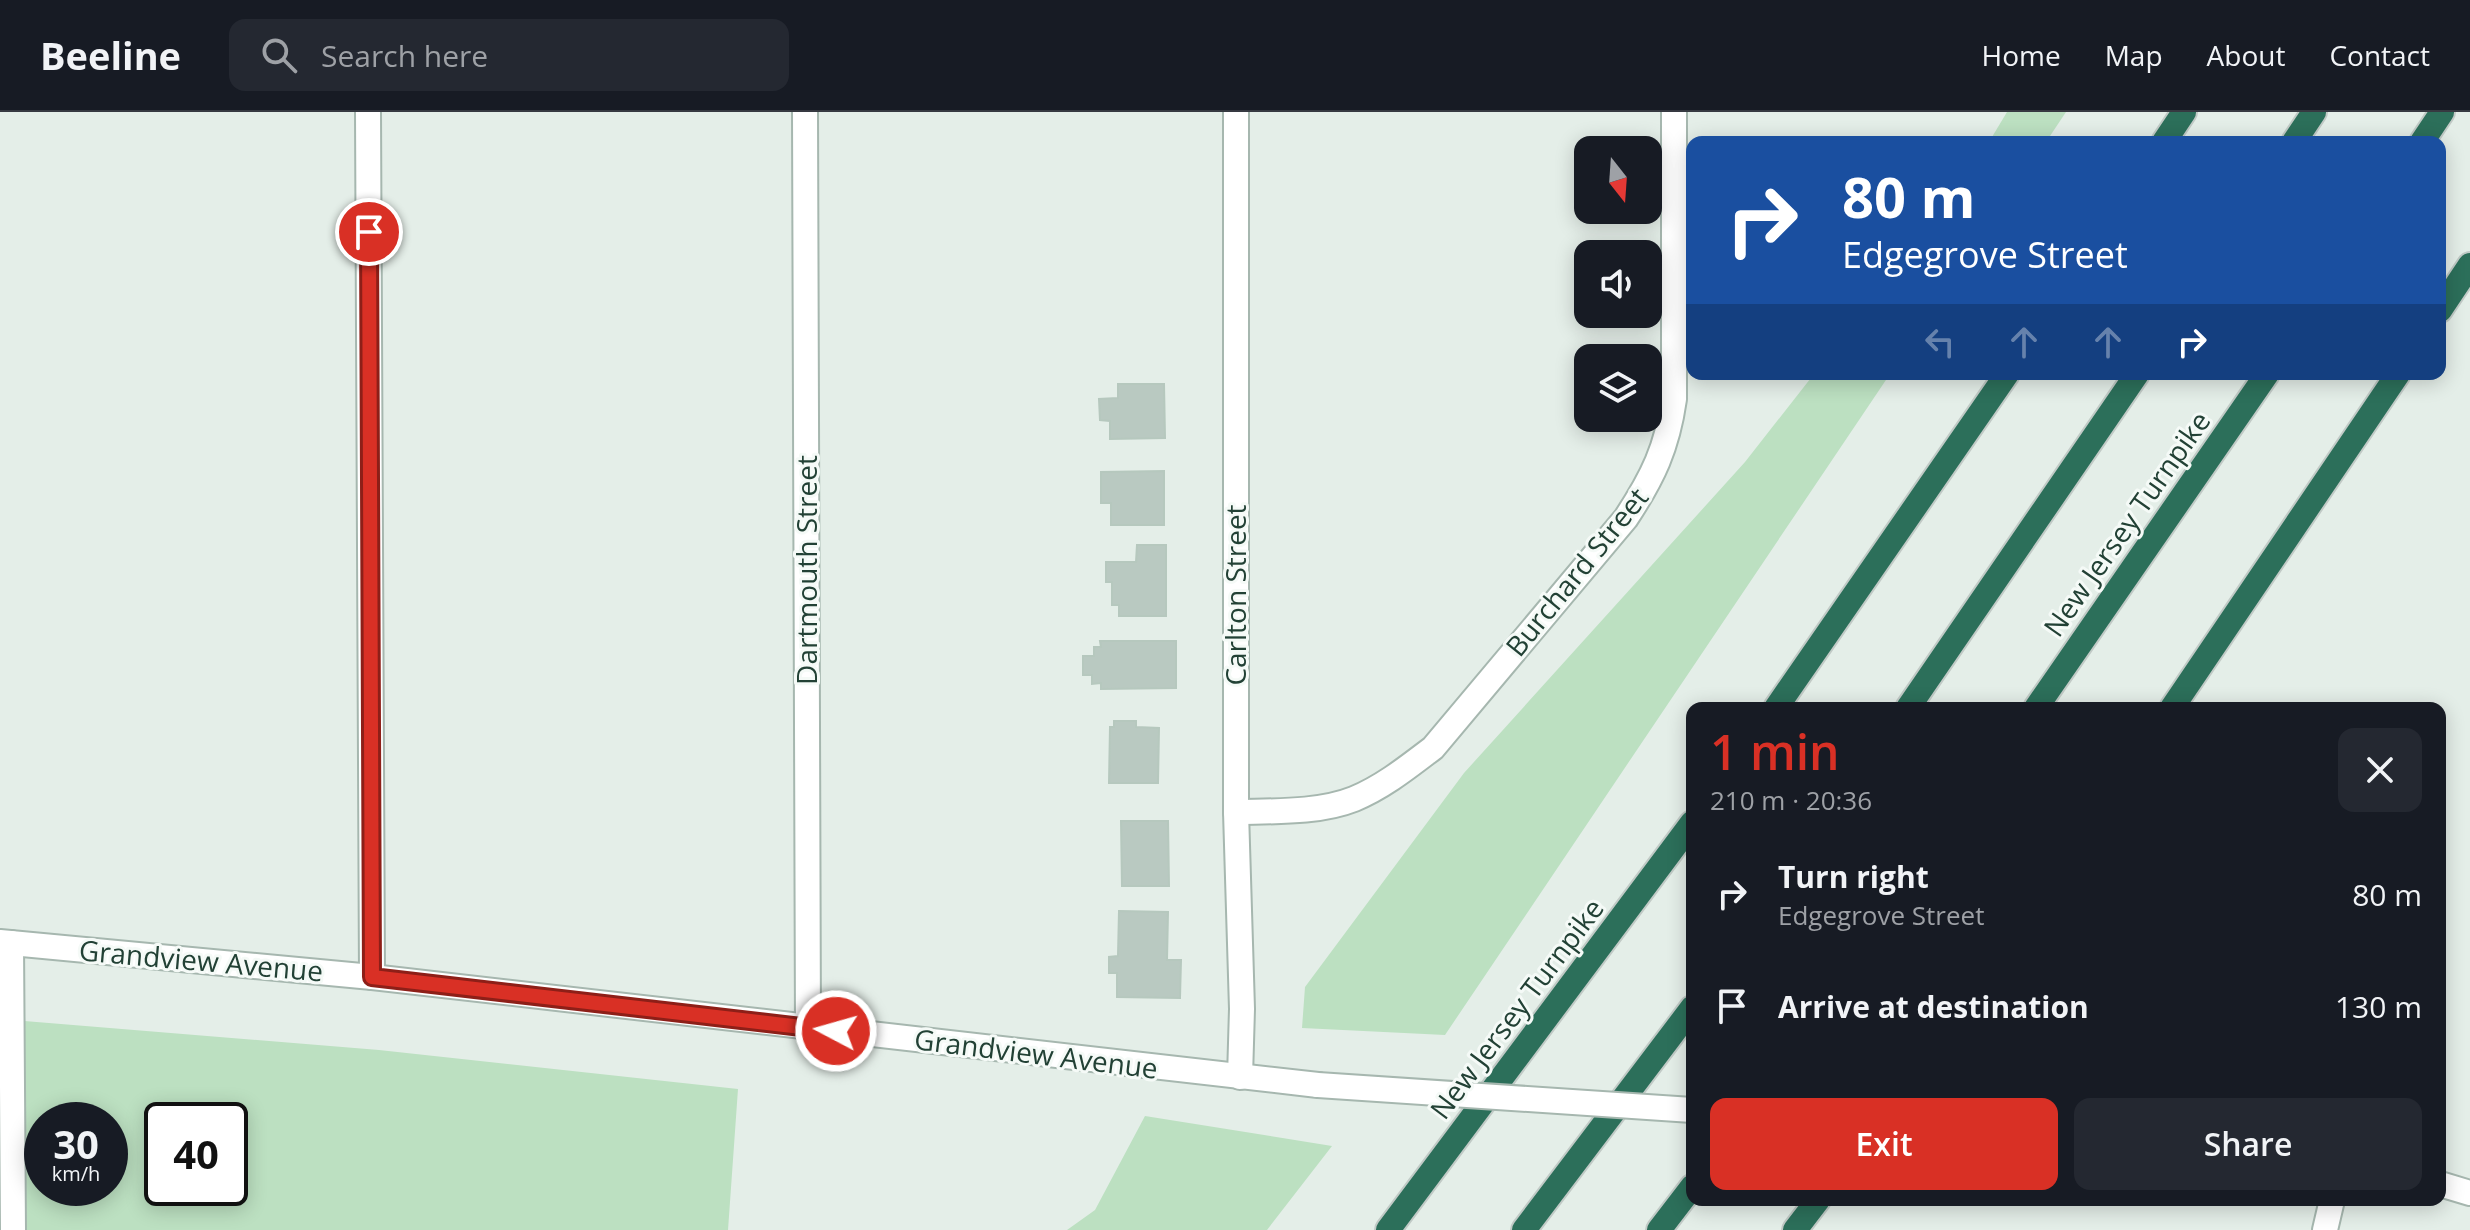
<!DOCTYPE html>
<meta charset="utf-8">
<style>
body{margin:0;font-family:"Open Sans",sans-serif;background:#242831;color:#f1f3f6;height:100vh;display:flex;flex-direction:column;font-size:30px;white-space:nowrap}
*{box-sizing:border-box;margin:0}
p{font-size:26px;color:#9ea1a6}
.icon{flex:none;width:44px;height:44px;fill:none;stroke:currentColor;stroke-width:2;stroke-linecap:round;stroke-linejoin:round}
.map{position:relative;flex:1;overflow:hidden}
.details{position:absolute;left:1686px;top:590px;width:760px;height:504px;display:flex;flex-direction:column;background:#171b24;border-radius:16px;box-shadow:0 4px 20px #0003}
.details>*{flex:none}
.banner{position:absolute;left:1686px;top:24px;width:760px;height:244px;border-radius:16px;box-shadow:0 4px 20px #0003;background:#1a4fa0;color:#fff;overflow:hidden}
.needle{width:52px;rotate:163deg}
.tools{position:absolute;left:1574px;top:24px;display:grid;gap:16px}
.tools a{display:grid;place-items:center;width:88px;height:88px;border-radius:16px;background:#171b24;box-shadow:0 4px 20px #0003;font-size:40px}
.speed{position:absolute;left:24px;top:990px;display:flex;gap:16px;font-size:40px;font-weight:700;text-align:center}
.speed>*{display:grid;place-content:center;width:104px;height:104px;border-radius:50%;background:#171b24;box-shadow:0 4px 20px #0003;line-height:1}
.speed small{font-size:20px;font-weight:400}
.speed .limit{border:4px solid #111;border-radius:12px;background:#fff;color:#111}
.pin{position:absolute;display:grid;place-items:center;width:68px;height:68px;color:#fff;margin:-34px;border:4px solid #fff;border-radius:50%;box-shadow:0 2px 8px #0007}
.me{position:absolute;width:88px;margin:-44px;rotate:276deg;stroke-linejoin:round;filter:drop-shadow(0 0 6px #0008)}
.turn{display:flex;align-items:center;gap:28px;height:168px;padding:0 24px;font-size:36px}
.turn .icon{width:104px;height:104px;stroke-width:2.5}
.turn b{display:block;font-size:56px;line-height:68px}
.lanes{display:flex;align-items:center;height:76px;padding:0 24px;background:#0003;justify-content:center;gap:40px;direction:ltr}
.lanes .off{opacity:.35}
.round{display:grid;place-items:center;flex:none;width:84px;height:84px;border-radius:16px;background:#242831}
.summary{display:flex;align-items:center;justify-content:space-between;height:136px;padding:0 24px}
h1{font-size:48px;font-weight:600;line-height:60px;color:#d93025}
.cta{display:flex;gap:16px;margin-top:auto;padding:16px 24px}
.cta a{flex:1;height:92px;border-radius:16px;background:#d93025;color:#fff;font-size:32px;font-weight:600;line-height:92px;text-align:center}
.cta a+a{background:#242831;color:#f1f3f6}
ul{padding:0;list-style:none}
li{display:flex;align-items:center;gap:24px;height:112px;padding:0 24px}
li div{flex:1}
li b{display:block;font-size:30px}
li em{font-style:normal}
header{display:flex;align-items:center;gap:48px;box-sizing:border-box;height:112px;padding:0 40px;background:#171b24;border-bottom:2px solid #363941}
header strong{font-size:38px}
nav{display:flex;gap:44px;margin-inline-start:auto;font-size:28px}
.search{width:560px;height:72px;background:#242831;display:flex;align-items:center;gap:20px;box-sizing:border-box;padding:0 28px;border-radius:16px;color:#9ea1a6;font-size:30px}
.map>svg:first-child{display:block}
.green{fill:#bce0c1;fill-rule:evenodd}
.building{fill:#b9c9c1;stroke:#b6c8be;stroke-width:2}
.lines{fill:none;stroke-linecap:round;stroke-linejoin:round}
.minor-casing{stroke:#a6b7af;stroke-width:28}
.highway-casing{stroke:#c1cac6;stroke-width:28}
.minor{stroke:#fff;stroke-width:24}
.highway{stroke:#2c6f5a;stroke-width:24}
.minor-bridge-casing{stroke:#a6b7af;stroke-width:28;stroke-linecap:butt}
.minor-bridge{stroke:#fff;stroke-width:24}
.route-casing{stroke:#8d1f18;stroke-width:20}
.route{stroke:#d93025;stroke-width:14}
.labels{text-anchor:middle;stroke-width:6;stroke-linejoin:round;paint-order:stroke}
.street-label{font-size:28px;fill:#224135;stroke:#f5faf7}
</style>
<header>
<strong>Beeline</strong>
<div class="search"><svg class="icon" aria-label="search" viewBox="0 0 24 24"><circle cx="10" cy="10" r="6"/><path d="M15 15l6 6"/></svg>Search here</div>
<nav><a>Home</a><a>Map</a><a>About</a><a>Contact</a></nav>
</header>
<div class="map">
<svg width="2470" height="1118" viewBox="0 0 2470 1118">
<rect width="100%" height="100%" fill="#e4eee8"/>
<g class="green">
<path d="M2007 0H2066L2046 30H1989Z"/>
<path d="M1814 262H1890L1445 923 1302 916 1305 875 1464 661 1745 350Z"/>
<path d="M0 907 379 938 738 977 728 1118H0V1080L20 1074 0 998ZM42 1008H110V1076H42ZM162 1008H230V1076H162Z"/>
<path d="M1145 1004 1332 1034 1267 1118H1067L1095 1098Z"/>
</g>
<g class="building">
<path d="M1118 272H1164L1165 326 1110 327V309L1100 308 1099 287 1118 286Z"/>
<path d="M1164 359V413H1111V391H1101V360Z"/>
<path d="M1137 433H1166V504H1119V493H1112V470H1106V450H1136Z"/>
<path d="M1100 529H1176V576L1101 577V571L1092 572V563H1083V544H1094V535H1101Z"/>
<path d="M1114 609H1136V615L1159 616 1158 671H1109L1110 615H1114Z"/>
<path d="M1121 709H1168L1169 774H1122Z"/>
<path d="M1119 799 1168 800 1167 848H1181L1180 886 1117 885V861H1109V845L1118 844Z"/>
</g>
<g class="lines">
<g class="minor-casing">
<g id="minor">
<path d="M368 0 372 865"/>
<path d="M805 0 808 916"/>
<path d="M1236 0V700L1242 897 1240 965"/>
<path d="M1236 700C1273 699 1319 701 1354 687 1383 675 1408 655 1433 636L1626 406C1653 365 1667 336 1674 287V0"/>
<path d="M0 830 372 865 1318 973"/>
<path d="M11 831 13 1118"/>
<path d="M2440 1072 2470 1081"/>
<path d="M2325 1118 2332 1088"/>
</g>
</g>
<g class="highway-casing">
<g id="highway">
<path d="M2164 30 2184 0"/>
<path d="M2294 30 2314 0"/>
<path d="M2422 30 2442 0"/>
<path d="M2440 198 2470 153"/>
<path d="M1776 596 2007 262"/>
<path d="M1908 596 2137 262"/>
<path d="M2036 596 2267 262"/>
<path d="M2172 596 2398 262"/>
<path d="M1388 1118 1692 711"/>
<path d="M1524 1118 1692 896"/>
<path d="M1659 1118 1692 1075"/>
<path d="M1795 1118 1818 1088"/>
</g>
</g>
<use href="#minor" class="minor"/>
<use href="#highway" class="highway"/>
<g class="minor-bridge-casing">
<path id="minor-bridge" d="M1318 973 1692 998"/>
</g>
<use href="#minor-bridge" class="minor-bridge"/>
</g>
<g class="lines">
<g class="route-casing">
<path id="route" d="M369 120 372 865 836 919"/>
</g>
<use href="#route" class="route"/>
</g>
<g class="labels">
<g class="street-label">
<text transform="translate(2127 412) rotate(-55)" y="10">New Jersey Turnpike</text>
<text transform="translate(807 458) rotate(-90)" y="10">Dartmouth Street</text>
<text transform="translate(1577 460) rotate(-51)" y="10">Burchard Street</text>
<text transform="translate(1236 483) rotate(-90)" y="10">Carlton Street</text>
<text transform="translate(201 849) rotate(5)" y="10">Grandview Avenue</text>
<text transform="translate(1517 897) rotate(-53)" y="10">New Jersey Turnpike</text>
<text transform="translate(1036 942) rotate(7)" y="10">Grandview Avenue</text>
</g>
</g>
</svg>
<div class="tools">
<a><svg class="needle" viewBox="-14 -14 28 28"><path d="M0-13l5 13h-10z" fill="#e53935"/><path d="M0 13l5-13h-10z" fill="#9ea1a6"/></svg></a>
<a><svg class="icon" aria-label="sound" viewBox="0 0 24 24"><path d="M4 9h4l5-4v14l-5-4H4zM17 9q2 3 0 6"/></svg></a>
<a><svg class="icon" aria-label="layers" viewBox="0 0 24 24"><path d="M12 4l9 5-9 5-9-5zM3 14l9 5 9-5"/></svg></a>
</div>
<div class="speed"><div>30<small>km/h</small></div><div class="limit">40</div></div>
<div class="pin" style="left:369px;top:120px;background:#d93025"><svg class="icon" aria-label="arrive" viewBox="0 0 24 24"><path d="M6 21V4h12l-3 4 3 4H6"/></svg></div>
<svg class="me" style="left:836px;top:919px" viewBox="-20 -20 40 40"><circle r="17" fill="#d93025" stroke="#fff" stroke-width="3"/><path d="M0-11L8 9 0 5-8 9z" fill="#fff"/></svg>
<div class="banner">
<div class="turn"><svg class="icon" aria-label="right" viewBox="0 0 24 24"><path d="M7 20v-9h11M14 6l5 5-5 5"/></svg><div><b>80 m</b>Edgegrove Street</div></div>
<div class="lanes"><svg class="icon off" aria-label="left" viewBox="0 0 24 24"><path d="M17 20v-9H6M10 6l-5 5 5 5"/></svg><svg class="icon off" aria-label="ahead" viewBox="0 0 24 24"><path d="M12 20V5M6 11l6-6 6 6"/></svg><svg class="icon off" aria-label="ahead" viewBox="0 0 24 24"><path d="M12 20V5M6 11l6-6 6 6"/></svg><svg class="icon" aria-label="right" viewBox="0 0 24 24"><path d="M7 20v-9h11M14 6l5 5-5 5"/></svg></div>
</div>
<section class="details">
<div class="summary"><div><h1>1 min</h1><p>210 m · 20:36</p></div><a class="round"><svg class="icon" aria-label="close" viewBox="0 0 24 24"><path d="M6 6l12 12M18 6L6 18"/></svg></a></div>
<ul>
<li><svg class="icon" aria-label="right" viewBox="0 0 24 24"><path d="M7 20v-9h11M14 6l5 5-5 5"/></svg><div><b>Turn right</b><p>Edgegrove Street</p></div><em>80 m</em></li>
<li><svg class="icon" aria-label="arrive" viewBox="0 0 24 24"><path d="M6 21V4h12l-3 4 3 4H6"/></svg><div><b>Arrive at destination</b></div><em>130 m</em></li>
</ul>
<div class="cta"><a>Exit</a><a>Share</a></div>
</section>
</div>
